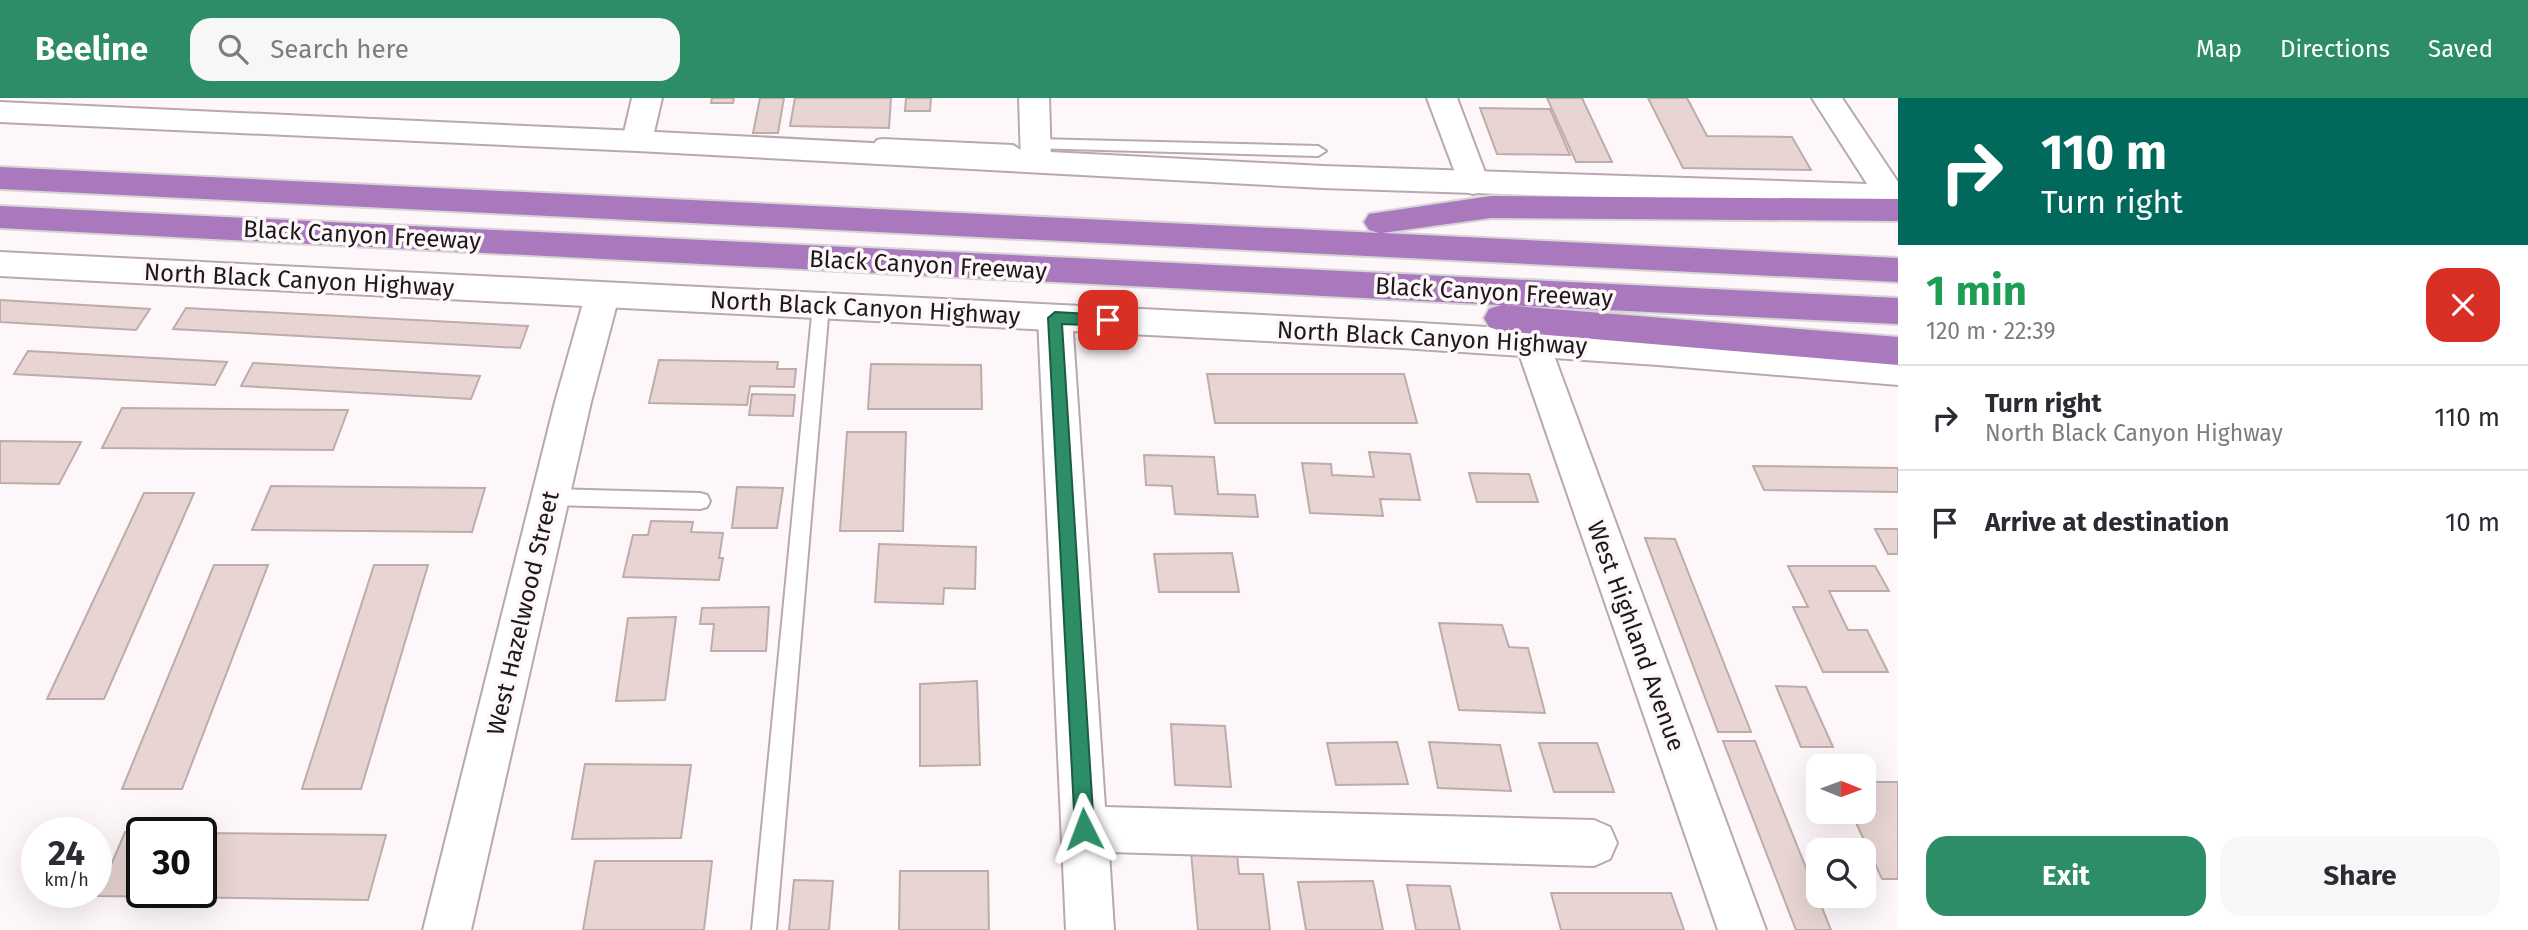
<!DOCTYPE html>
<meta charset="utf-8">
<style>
body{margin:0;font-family:"Fira Sans",sans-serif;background:#f7f7f7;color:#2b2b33;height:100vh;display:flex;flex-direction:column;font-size:26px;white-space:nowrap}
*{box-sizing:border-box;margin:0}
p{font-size:23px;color:#7c7c81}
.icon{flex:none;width:38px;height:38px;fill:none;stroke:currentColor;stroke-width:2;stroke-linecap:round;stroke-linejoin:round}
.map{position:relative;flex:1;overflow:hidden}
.drawer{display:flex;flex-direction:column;background:#fff;width:630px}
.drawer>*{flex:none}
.banner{background:#00695c;color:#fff;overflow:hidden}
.needle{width:46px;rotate:91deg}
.fabs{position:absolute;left:1806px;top:656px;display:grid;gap:14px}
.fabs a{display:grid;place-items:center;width:70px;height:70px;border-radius:14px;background:#fff;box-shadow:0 7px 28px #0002;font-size:35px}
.speed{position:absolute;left:21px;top:719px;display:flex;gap:14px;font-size:35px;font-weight:700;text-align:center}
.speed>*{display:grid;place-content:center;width:91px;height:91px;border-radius:50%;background:#fff;box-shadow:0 7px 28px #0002;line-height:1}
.speed small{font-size:18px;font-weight:400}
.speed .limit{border:4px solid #111;border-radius:10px;background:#fff;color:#111}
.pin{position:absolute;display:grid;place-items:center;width:60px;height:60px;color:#fff;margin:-30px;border-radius:14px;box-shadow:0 4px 10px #0006}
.me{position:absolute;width:77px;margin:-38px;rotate:357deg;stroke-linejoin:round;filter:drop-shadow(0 0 5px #0008)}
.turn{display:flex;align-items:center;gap:24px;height:147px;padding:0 28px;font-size:32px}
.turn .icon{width:91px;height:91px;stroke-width:2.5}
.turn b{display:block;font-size:49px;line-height:60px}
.round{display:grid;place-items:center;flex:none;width:74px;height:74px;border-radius:21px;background:#f7f7f7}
.overview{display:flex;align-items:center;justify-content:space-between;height:119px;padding:0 28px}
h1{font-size:42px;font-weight:700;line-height:52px;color:#1e9e55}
.action{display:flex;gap:14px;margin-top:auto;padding:14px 28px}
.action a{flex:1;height:80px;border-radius:21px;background:#2c8d66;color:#fff;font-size:28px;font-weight:700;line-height:80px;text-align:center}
.action a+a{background:#f7f7f7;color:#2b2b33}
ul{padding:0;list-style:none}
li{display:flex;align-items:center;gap:21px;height:105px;padding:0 28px;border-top:2px solid #e1e1e2}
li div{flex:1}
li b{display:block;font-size:26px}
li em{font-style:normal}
header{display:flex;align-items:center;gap:42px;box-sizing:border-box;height:98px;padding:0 35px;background:#2c8d66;color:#fff}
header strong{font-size:33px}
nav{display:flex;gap:38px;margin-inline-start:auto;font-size:24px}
.search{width:490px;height:63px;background:#f7f7f7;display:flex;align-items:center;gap:18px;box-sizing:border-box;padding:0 24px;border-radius:21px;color:#7c7c81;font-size:26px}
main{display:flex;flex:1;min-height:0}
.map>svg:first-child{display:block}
.building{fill:#e8d5d3;stroke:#beacaa;stroke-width:2}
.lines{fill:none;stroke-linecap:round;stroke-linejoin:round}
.lane-casing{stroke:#b9a8af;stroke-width:4}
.street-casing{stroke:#b9a8af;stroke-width:4}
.secondary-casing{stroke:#b9a8af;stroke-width:4}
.highway-casing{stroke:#d6d5d6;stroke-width:4}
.lane{fill:#fff;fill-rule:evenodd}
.street{fill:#fff;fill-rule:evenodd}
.secondary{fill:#fff;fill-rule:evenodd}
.highway{fill:#aa78bc;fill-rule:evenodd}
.route{fill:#2c8d66;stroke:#1d5c42;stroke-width:2}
.labels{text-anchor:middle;stroke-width:7;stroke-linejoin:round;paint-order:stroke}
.street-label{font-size:24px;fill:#1e181a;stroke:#fef7fa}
</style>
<header>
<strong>Beeline</strong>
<div class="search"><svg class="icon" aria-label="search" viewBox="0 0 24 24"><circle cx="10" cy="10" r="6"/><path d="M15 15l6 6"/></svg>Search here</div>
<nav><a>Map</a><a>Directions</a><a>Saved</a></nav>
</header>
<main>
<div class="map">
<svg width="1898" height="832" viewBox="0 0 1898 832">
<rect width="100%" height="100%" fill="#fef7fa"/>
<g class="building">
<path d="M712 0H734L733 5H711Z"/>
<path d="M760 0H784L778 35H753Z"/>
<path d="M795 0H891L889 30 790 28Z"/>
<path d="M906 0H931L930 13H905Z"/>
<path d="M1547 0H1582L1612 64H1576Z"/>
<path d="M1648 0H1687L1707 38 1792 39 1811 72 1683 70Z"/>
<path d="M1480 10 1550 11 1570 57 1497 56Z"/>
<path d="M0 202 150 211 136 232 0 224Z"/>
<path d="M186 210 528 228 520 250 173 231Z"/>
<path d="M28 253 227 264 215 287 14 276Z"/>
<path d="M659 262 778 264 777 271H796L794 289 750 288 747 307 649 305Z"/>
<path d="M253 265 480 278 471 301 241 288Z"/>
<path d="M871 266 981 267 982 311H868Z"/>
<path d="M1207 276H1404L1417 325H1215Z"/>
<path d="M752 296 795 297 793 318 749 317Z"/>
<path d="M122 310 348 312 333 352 102 350Z"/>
<path d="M847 334H906L903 433H840Z"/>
<path d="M0 343 81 344 59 386 0 385Z"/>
<path d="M1369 354 1410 356 1420 402 1380 401 1383 418 1310 415 1302 365 1331 366 1332 377 1374 379Z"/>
<path d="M1144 357 1214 359 1218 396 1255 397 1258 419 1175 416 1172 388 1146 387Z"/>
<path d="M1753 368 1898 370V394L1764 392Z"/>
<path d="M1469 375 1529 376 1538 404H1477Z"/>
<path d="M271 388 485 390 472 434 252 432Z"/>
<path d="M737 389 783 390 777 430H732Z"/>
<path d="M144 395H194L104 601H47Z"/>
<path d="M651 423 693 424 691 434 723 435 719 460H723L719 482 623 479 633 437H648Z"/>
<path d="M1875 431H1898V456H1888Z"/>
<path d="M1645 440 1675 441 1751 634H1718Z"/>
<path d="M879 446 976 449 975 491 944 490 943 506 875 504Z"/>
<path d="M1232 455 1239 494H1159L1154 456Z"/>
<path d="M214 467H268L182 691H122Z"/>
<path d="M374 467H428L361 691H302Z"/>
<path d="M1788 468H1875L1889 493H1829L1848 532H1867L1888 574H1823L1793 509H1808Z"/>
<path d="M769 509 766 553H711L714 526H700L702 510Z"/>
<path d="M676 519 665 602 616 603 628 520Z"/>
<path d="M1439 525 1502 527 1509 549 1528 550 1545 615 1459 612Z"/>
<path d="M977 583 980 667 920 668V586Z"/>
<path d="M1776 588 1806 589 1833 649H1801Z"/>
<path d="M1171 626 1225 628 1231 689 1175 687Z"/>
<path d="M1723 643H1755L1831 832H1796Z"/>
<path d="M1397 644 1408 686 1336 687 1327 645Z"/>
<path d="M1429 644 1500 647 1511 693 1438 690Z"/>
<path d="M1539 645H1597L1614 694H1554Z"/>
<path d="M585 666 691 667 681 740 572 741Z"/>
<path d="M1864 684H1898V781H1882L1851 714H1864Z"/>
<path d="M125 734 187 735H142V794H201V735L386 737 368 802 98 798Z"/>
<path d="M1191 754 1237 756 1239 776H1263L1270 832H1198Z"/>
<path d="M595 763H712L704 832H583Z"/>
<path d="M900 773H988L989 832H899Z"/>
<path d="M794 782 833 783 829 832H789Z"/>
<path d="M1373 783 1383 832H1306L1298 784Z"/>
<path d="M1407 787 1450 788 1460 832H1416Z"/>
<path d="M1551 795H1671L1684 832H1561Z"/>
</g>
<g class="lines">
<g class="lane-casing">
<g id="lane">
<path d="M882 41 1013 47 1021 52 1013 57 877 50 874 46 877 42Z"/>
<path d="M1036 41 1318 48 1326 53 1318 58 1031 50 1028 46 1031 42Z"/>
<path d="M821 201 827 202 829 207 776 832H752L813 207 815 202Z"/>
<path d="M551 391 700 395 707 397 710 403 707 409 700 411 551 407 544 405 541 399 544 393Z"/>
</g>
</g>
<g class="street-casing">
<g id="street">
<path d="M632 0H662L652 43 648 50 637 53 626 50 622 43Z"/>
<path d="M1019 0H1049L1051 63 1047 70 1036 73 1025 70 1021 63Z"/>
<path d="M1427 0H1457L1489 85 1484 93 1473 96 1462 93Z"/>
<path d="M1812 0H1842L1898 84V107L1891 109 1880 106Z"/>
<path d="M602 185 614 189 619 198 591 304 471 832H423L555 304 585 198 590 189Z"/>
<path d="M1055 207 1067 211 1072 220 1105 709 1594 722 1610 729 1617 745 1610 761 1594 768 1109 754 1114 832H1066L1038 220 1043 211Z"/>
<path d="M1532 231 1544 235 1549 244 1766 832H1718L1515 244 1520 235Z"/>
</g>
</g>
<g class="secondary-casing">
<g id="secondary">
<path d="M0 4 637 33 1323 68 1898 87V109L1323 90 637 53 0 24Z"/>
<path d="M0 154 1402 224 1658 239 1898 259V287L1658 267 1402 250 0 178Z"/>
</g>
</g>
<g class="highway-casing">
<g id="highway">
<path d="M0 69 1379 135 1369 132 1364 124 1369 116 1491 98 1898 101V123L1491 120 1382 135 1898 160V184L0 91Z"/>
<path d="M0 108 1898 200V226L1503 207 1898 239V267L1501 233 1489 229 1484 220 1489 211 1501 207 0 130Z"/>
</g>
</g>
<use href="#lane" class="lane"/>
<use href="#street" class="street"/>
<use href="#secondary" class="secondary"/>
<use href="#highway" class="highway"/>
</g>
<path class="route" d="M1055 214 1108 217 1115 222 1108 228 1062 226 1094 731 1091 738 1084 741 1078 738 1075 731 1048 220Z"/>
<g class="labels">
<g class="street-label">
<text transform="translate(362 137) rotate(3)" y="8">Black Canyon Freeway</text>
<text transform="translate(928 167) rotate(3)" y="8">Black Canyon Freeway</text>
<text transform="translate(299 182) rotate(3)" y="8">North Black Canyon Highway</text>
<text transform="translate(1494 194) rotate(3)" y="8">Black Canyon Freeway</text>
<text transform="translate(865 210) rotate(3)" y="8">North Black Canyon Highway</text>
<text transform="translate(1432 240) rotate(3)" y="8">North Black Canyon Highway</text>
<text transform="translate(523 515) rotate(-77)" y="8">West Hazelwood Street</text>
<text transform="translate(1636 538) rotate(70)" y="8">West Highland Avenue</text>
</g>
</g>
</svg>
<div class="fabs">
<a><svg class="needle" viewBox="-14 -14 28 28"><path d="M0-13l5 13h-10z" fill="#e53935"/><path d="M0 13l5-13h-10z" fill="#7c7c81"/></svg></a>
<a><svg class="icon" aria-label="search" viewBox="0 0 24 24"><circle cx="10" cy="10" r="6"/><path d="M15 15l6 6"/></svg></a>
</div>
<div class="speed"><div>24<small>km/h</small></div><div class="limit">30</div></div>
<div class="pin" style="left:1108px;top:222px;background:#d93025"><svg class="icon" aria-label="arrive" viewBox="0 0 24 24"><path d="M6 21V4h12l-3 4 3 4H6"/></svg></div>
<svg class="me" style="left:1084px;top:731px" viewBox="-20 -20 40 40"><path d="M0-17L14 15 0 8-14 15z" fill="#2c8d66" stroke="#fff" stroke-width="4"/></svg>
</div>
<section class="drawer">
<div class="banner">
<div class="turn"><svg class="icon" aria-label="right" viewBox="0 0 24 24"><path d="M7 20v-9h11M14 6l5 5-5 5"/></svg><div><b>110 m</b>Turn right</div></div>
</div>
<div class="overview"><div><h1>1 min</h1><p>120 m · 22:39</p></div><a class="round" style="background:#d93025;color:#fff"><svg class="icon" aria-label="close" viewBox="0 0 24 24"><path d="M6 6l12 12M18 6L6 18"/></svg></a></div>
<ul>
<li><svg class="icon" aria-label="right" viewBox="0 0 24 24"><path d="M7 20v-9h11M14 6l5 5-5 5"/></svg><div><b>Turn right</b><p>North Black Canyon Highway</p></div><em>110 m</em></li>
<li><svg class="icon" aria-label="arrive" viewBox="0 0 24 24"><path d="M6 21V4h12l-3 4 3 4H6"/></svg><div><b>Arrive at destination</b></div><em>10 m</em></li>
</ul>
<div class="action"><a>Exit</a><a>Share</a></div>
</section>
</main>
